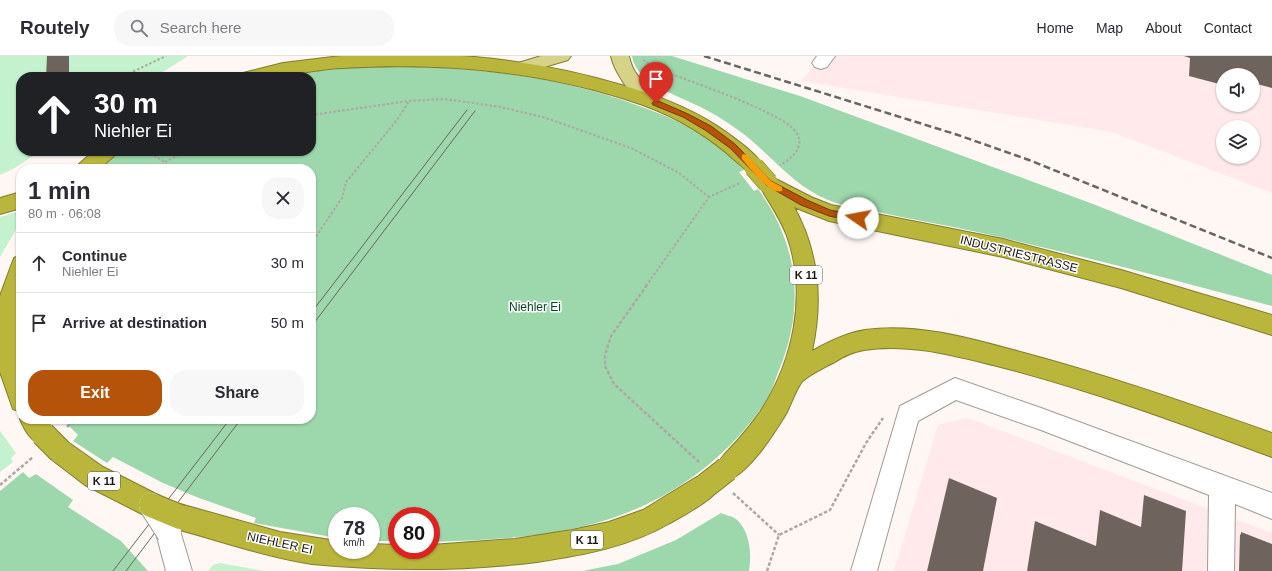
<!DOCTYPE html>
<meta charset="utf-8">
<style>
body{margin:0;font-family:Helvetica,sans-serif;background:#f7f7f7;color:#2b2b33;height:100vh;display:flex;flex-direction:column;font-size:15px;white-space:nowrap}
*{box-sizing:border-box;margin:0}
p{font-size:13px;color:#7c7c81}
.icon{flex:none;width:22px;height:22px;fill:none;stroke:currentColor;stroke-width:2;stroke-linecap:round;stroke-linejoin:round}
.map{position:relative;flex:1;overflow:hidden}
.side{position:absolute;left:16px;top:108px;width:300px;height:260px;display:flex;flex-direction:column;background:#fff;border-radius:16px;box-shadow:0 1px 3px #0004}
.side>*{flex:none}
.top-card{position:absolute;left:16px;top:16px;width:300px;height:84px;border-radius:16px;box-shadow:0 1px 3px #0004;background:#202124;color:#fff;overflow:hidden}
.tools{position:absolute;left:1216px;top:12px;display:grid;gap:8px}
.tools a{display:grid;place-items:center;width:44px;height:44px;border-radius:50%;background:#fff;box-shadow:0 1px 3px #0004;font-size:20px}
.speed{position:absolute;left:328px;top:451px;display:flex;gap:8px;font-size:20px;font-weight:700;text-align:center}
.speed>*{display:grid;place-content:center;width:52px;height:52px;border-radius:50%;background:#fff;box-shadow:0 1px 3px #0004;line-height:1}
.speed small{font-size:10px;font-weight:400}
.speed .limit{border:6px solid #d22;background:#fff;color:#111}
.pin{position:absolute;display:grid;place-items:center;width:34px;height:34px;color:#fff;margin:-41px -17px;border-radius:50% 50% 50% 0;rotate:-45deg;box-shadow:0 0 4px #0007}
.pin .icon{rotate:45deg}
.me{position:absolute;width:44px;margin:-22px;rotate:282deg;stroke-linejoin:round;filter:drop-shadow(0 0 3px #0008)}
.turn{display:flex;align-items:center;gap:14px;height:84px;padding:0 12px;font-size:18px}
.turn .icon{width:52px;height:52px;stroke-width:2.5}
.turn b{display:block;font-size:28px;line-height:34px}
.round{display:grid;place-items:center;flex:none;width:42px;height:42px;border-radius:16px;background:#f7f7f7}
.overview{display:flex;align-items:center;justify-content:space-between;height:68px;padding:0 12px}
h1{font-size:24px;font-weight:800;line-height:30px}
.primary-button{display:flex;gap:8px;margin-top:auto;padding:8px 12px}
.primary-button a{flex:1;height:46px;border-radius:16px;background:#b45309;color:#fff;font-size:16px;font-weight:800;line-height:46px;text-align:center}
.primary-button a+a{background:#f7f7f7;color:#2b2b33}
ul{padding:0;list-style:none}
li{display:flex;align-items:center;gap:12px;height:60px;padding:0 12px;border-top:1px solid #e1e1e2}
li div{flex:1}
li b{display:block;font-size:15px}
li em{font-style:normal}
header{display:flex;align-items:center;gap:24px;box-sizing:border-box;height:56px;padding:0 20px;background:#fff;border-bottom:1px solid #e1e1e2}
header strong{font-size:19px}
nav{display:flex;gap:22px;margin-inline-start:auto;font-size:14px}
.search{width:280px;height:36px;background:#f7f7f7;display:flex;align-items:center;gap:10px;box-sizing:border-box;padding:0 14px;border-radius:16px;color:#7c7c81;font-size:15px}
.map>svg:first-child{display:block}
.industrial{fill:#ffe9ea;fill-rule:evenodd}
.green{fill:#c4f2ce}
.forest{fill:#9dd7ac}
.building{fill:#6e635d}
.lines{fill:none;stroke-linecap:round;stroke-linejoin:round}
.minor-casing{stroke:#a49892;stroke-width:2}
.major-casing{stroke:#817d2d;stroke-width:2}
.highway-casing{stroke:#817d2d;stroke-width:2}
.path-far1{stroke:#aea7a4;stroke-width:2;stroke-dasharray:2.5 2;stroke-linecap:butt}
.path{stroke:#aea7a4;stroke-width:2.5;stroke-dasharray:3.5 2;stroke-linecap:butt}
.minor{fill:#fff;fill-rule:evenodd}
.major{fill:#d6d389;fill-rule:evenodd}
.highway{fill:#bab53b;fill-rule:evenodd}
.tram{stroke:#6a6562;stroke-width:1}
.rail{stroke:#6a6562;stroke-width:2.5;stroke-dasharray:7 3.5;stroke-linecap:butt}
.minor-bridge-casing{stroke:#a49892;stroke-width:26;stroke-linecap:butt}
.highway-bridge-far1-casing{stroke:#817d2d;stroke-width:21;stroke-linecap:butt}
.highway-bridge-casing{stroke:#817d2d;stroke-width:26;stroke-linecap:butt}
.minor-bridge{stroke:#fff;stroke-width:24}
.highway-bridge-far1{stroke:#bab53b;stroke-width:20}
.highway-bridge{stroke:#bab53b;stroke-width:24}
.route{fill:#b45309;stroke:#753606}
.slow{fill:#f59e0b}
.labels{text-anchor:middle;stroke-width:3;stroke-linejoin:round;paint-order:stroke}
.shield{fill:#fff;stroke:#5d5a59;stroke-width:1}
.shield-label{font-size:11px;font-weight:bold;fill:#181412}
.street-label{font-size:12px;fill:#181412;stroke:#fff}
.park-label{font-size:12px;fill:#004720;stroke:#fff}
</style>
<header>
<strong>Routely</strong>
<div class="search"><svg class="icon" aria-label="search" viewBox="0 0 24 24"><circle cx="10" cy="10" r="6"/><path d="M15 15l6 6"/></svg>Search here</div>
<nav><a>Home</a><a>Map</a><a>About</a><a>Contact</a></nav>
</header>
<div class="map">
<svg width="1272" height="515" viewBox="0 0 1272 515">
<rect width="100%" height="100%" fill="#fff7f3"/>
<g class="industrial">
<path d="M822 0H1272V137L1112 76 801 25ZM1223 19H1253V49H1223ZM1223 71H1253V101H1223Z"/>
<path d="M968 362 1272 477V515H894L938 369Z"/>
</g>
<g class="green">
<path d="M0 0H188L155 21H21V95H41L13 113 0 119Z"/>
<path d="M17 156 21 157V165L0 201V161Z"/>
<path d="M0 375 16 397 11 402 13 406 0 416Z"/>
<path d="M220 507 265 515H208L213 509Z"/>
</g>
<g class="forest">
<path d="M632 0H672L800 40 1093 148 1272 219V250C1174 224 1076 198 977 176 946 169 914 164 883 157 865 154 846 151 828 144 801 133 782 112 761 93 745 78 728 66 710 56 687 42 636 30 632 0Z"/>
<path d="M393 10C480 12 560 20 642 51 664 59 686 68 705 81 719 90 732 103 744 114L739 116 754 135 758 133C799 189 805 251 779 314 775 324 772 336 766 345 732 396 683 435 626 457 565 481 496 484 431 486V460H397V485H371V460H337V482L254 467 256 462 199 442 163 427 113 401 107 407 73 385 78 379 62 363H311V113H99L119 95H311V21H276C315 14 354 11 393 10Z"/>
<path d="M23 416 29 422 36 418 73 444 68 451 121 485 148 515H0V435Z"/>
<path d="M721 457C725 459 732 460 736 463 750 475 752 498 749 515H582L618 508 676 484Z"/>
</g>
<g class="building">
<path d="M47 0H69V18L57 21H46Z"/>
<path d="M1184 0H1272V32L1257 28V38L1253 37V19H1223V29L1189 20 1190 2Z"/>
<path d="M949 422 997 442 983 515H927Z"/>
<path d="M1144 439 1186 455 1182 515H1027L1035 465 1096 490 1100 454 1141 471Z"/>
<path d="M1241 476 1272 488V515H1239L1240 478 1241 479Z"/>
</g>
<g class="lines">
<g class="minor-casing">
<g id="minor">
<path d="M817 0H835L827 11 821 13 815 11 812 7Z"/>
<path d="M955 322 1041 352 1272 437V463L1235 448 1234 515H1208L1209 439 1041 374 956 344 918 365 877 515H851L900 350Z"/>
<path d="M169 464 178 468 192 515H166L156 477 160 468Z"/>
</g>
</g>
<g class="major-casing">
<g id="major">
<path d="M541 0H571L568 4 521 18 515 16 512 12 515 8Z"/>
<path d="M611 0H629C635 29 654 27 665 47L662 52C641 58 615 19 611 0Z"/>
</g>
</g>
<g class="highway-casing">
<g id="highway">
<path d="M341 0C381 0 422 0 462 0 518 4 572 14 625 30 662 41 695 54 726 76 739 86 756 97 764 111L761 116C750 120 746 114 738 107 710 81 679 62 643 49 547 15 444 6 342 12 320 13 298 18 276 21 265 22 252 21 240 21L243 17 283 7Z"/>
<path d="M94 95H117L114 100 99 113H76L79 108Z"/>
<path d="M768 119 811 141 831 149 1003 183 1121 214 1272 259V279L1121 232 1003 201 829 165 794 151C819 196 823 245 812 295 828 286 846 277 865 274 914 267 966 281 1013 294 1101 317 1187 347 1272 377V401C1180 367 1088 333 993 309 952 299 907 287 864 294 853 296 844 300 835 306 828 309 804 322 801 327 795 336 791 348 786 358 773 379 750 416 727 425L718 422 715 413C720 401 729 394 737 385 745 376 753 366 760 356 793 306 808 239 787 180 780 161 768 145 758 127L761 122Z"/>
<path d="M21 136V152L0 158V142Z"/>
<path d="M21 199V243L18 276 21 308V356L13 353 0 316V240L14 202Z"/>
<path d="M21 361V363H46L55 378 52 386 43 390C31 385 25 375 20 363Z"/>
<path d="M60 383 69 387 103 411 160 440 164 449 160 458 151 462 142 458 85 429 51 403 48 395 51 387Z"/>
<path d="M704 419 713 422 717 431C716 433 715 437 713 439 709 445 678 463 670 467 629 491 583 499 537 506 463 515 386 515 312 508 267 501 224 486 180 474L171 470 167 461 171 452 180 448 280 476 337 485V494H371V488L397 489V494H431V489L515 483 572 474 609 466 643 454 695 422Z"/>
</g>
</g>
<g class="path-far1">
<path d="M643 4 653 11C689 25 726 37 762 54 773 60 787 65 795 75 807 89 792 103 780 109"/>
<path d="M126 21 130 17 166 0"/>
<path d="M311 59 409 45 444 43 501 51 546 62 631 92 679 117 709 141"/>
<path d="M146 95 165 106"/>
<path d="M159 113 165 106 186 95"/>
<path d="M311 188 342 142 346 126 397 64 409 45"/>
<path d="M646 230 709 141 740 127"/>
</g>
<g class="path">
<path d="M647 229 611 280 605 299V310L614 328 700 407"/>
<path d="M67 371 75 363"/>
<path d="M0 429 33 401"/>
<path d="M733 437 779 479"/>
<path d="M767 515 779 479 830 454 866 387 883 362"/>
</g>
<use href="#minor" class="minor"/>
<use href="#major" class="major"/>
<use href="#highway" class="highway"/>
<g class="tram">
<path d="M311 257 467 54"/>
<path d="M311 271 475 55"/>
<path d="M113 515 230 363"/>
<path d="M126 515 241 363"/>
</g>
<path class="rail" d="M704 0 958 79 1029 104 1272 202"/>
<g class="minor-bridge-casing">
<path id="minor-bridge" d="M151 449 169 477"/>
</g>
<g class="highway-bridge-far1-casing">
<path id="highway-bridge-far1" d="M754 111 768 127"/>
</g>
<g class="highway-bridge-casing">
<g id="highway-bridge">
<path d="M43 378 60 395"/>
<path d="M704 431 727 413"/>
<path d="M151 449 180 461"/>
</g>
</g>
<use href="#minor-bridge" class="minor-bridge"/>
<use href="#highway-bridge-far1" class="highway-bridge-far1"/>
<use href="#highway-bridge" class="highway-bridge"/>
</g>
<path class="route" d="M656 44 688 58 711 70 735 88 771 125 807 144 830 154 861 160 862 162 861 165 858 166 829 160 801 149 766 129 730 92 705 74 683 61 653 49 652 47Z"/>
<path class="slow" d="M744 98 747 99 771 125 782 131V135C769 139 750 112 742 103V99Z"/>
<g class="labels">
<g class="shield">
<rect x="790" y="210" width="32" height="18" rx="3"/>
<rect x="88" y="416" width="32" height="18" rx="3"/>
<rect x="571" y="475" width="32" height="18" rx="3"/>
</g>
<g class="shield-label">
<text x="806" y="223">K 11</text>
<text x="104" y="429">K 11</text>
<text x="587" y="488">K 11</text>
</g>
<g class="street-label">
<text transform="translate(1019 198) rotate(14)" y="4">INDUSTRIESTRASSE</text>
<text transform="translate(280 487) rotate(12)" y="4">NIEHLER EI</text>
</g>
<g class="park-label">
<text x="535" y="255">Niehler Ei</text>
</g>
</g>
</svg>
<div class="tools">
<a><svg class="icon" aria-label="sound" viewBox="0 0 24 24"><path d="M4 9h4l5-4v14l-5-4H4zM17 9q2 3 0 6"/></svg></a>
<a><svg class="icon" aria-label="layers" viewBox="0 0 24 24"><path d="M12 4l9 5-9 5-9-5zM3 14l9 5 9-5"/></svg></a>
</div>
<div class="speed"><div>78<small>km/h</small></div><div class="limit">80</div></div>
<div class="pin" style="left:656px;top:47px;background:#d93025"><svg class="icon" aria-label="arrive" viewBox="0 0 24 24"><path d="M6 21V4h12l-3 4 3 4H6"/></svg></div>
<svg class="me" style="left:858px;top:162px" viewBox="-20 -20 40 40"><circle r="19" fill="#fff"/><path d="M0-13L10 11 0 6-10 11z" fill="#b45309"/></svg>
<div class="top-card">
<div class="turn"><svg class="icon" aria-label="ahead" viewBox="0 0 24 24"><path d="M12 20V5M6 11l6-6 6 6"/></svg><div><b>30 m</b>Niehler Ei</div></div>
</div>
<section class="side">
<div class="overview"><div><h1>1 min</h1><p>80 m · 06:08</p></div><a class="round"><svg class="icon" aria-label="close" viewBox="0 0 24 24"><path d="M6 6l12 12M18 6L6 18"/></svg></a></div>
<ul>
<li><svg class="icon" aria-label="ahead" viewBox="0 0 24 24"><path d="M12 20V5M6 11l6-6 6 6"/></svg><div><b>Continue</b><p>Niehler Ei</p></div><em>30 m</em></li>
<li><svg class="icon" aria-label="arrive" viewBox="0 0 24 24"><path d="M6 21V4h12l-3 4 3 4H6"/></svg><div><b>Arrive at destination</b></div><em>50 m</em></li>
</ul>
<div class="primary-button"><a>Exit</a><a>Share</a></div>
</section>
</div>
